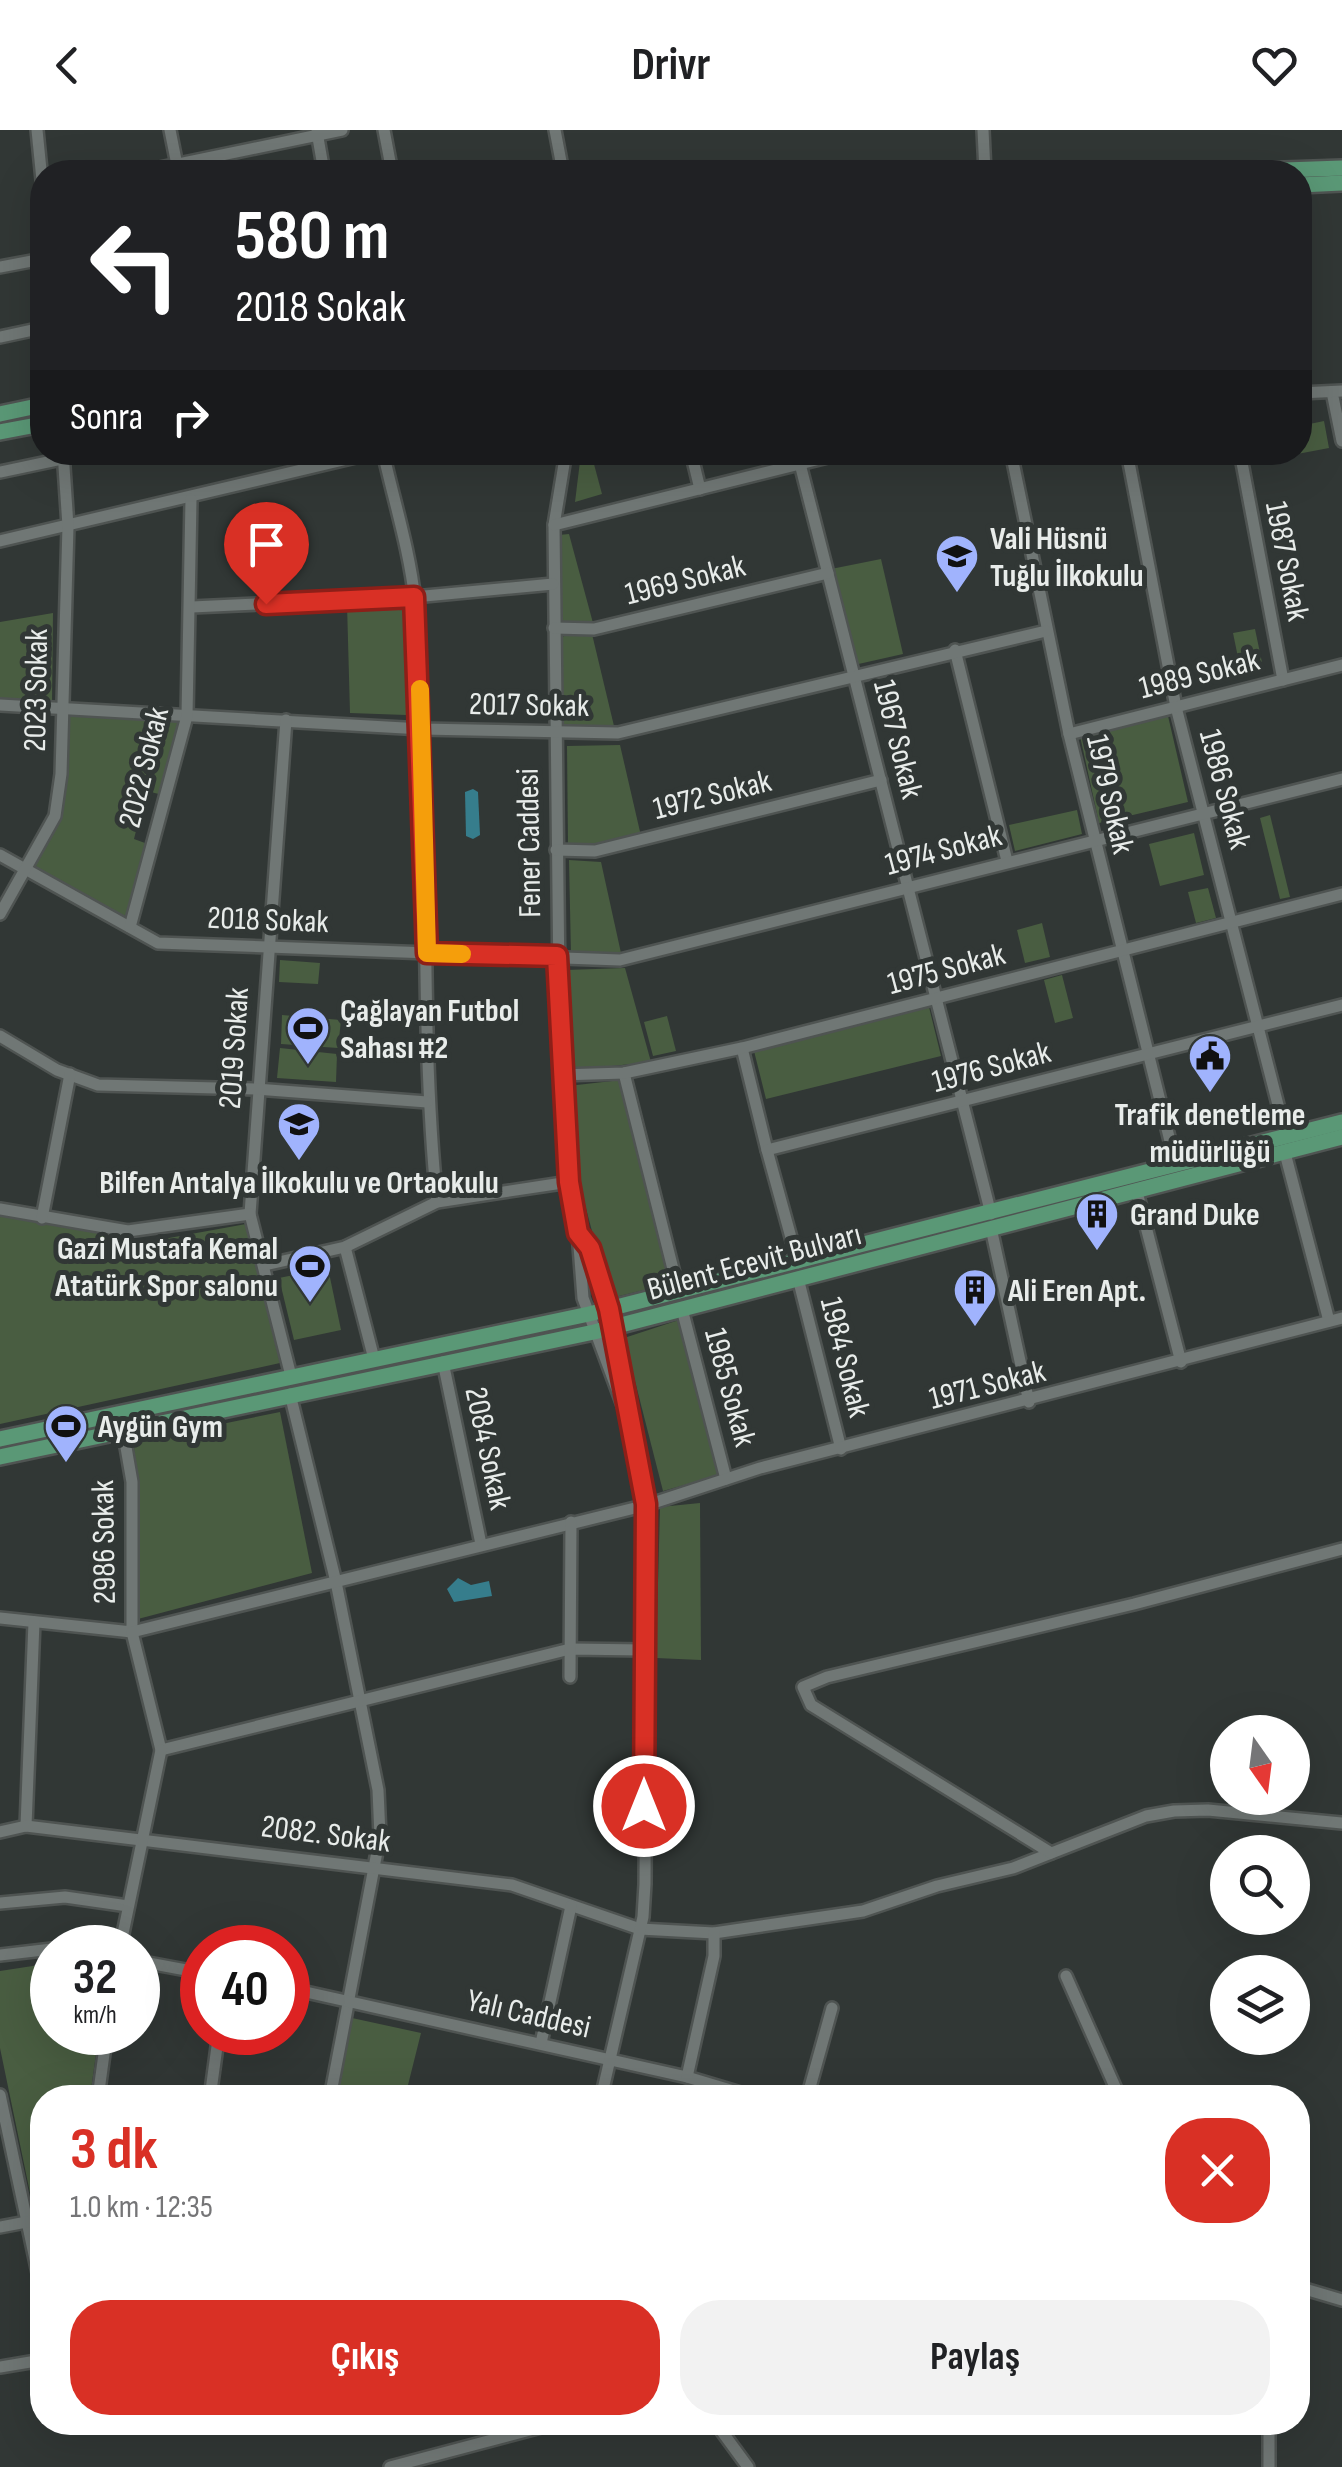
<!DOCTYPE html>
<html lang="tr">
<meta charset="utf-8">
<style>
body{margin:0;font-family:"Sofia Sans Condensed",sans-serif;background:#f2f2f2;color:#202124;height:100vh;display:flex;flex-direction:column;font-size:38px;white-space:nowrap}
*{box-sizing:border-box;margin:0}
p{font-size:32px;color:#757577}
.icon{flex:none;width:55px;height:55px;fill:none;stroke:currentColor;stroke-width:2;stroke-linecap:round;stroke-linejoin:round}
.map{position:relative;flex:1;overflow:hidden}
.details{position:absolute;left:30px;top:1955px;width:1280px;height:350px;display:flex;flex-direction:column;background:#fff;border-radius:40px;box-shadow:0 10px 40px #0002}
.details>*{flex:none}
.top-card{position:absolute;left:30px;top:30px;width:1282px;height:305px;border-radius:40px;box-shadow:0 10px 40px #0002;background:#202124;color:#fff;overflow:hidden}
.needle{width:65px;rotate:166deg}
.controls{position:absolute;left:1210px;top:1585px;display:grid;gap:20px}
.controls a{display:grid;place-items:center;width:100px;height:100px;border-radius:50%;background:#fff;box-shadow:0 10px 40px #0002;font-size:50px}
.speed{position:absolute;left:30px;top:1795px;display:flex;gap:20px;font-size:50px;font-weight:700;text-align:center}
.speed>*{display:grid;place-content:center;width:130px;height:130px;border-radius:50%;background:#fff;box-shadow:0 10px 40px #0002;line-height:1}
.speed small{font-size:25px;font-weight:400}
.speed .limit{border:15px solid #d22;background:#fff;color:#111}
.pin{position:absolute;display:grid;place-items:center;width:85px;height:85px;color:#fff;margin:-102px -42px;border-radius:50% 50% 50% 0;rotate:-45deg;box-shadow:0 0 10px #0007}
.pin .icon{rotate:45deg}
.me{position:absolute;width:110px;margin:-55px;rotate:0deg;stroke-linejoin:round;filter:drop-shadow(0 0 8px #0008)}
.turn{display:flex;align-items:center;gap:35px;height:210px;padding:0 40px;font-size:45px}
.turn .icon{width:130px;height:130px;stroke-width:2.5}
.turn b{display:block;font-size:70px;line-height:85px}
.then{display:flex;align-items:center;height:95px;padding:0 40px;background:#0003;gap:20px;font-size:38px}
.round{display:grid;place-items:center;flex:none;width:105px;height:105px;border-radius:40px;background:#f2f2f2}
.summary{display:flex;align-items:center;justify-content:space-between;height:170px;padding:0 40px}
h1{font-size:60px;font-weight:700;line-height:75px;color:#d93025}
.action{display:flex;gap:20px;margin-top:auto;padding:20px 40px}
.action a{flex:1;height:115px;border-radius:40px;background:#d93025;color:#fff;font-size:40px;font-weight:700;line-height:115px;text-align:center}
.action a+a{background:#f2f2f2;color:#202124}
header{display:flex;justify-content:space-between;align-items:center;height:130px;padding:0 40px;background:#fff;font-size:45px;font-weight:700}
.map>svg:first-child{display:block}
.green{fill:#495d41}
.water{fill:#367d8c}
.lines{fill:none;stroke-linecap:round;stroke-linejoin:round}
.minor-casing{stroke:#4f5452;stroke-width:16}
.major-casing{stroke:#4f5452;stroke-width:20}
.minor{stroke:#707775;stroke-width:11}
.major{stroke:#5a9876;stroke-width:15}
.route-casing{stroke:#8d1f18;stroke-width:25}
.route{stroke:#d93025;stroke-width:18}
.slow{stroke:#f59e0b;stroke-width:18}
.labels{text-anchor:middle;stroke-width:10;stroke-linejoin:round;paint-order:stroke}
.poi-label{font-size:32px;font-weight:bold;fill:#e8ecea;stroke:#313735;text-anchor:start}
.street-label{font-size:32px;fill:#e8ecea;stroke:#313735}
</style>
<header><svg class="icon" aria-label="back" viewBox="0 0 24 24"><path d="M15 5l-7 7 7 7"/></svg>Drivr<svg class="icon" aria-label="heart" viewBox="0 0 24 24"><path d="M12 20l-8-8c-3-5 5-10 8-4 3-6 11-1 8 4z"/></svg></header>
<div class="map">
<svg width="1342" height="2337" viewBox="0 0 1342 2337">
<rect width="100%" height="100%" fill="#313735"/>
<g class="green">
<path d="M1324 291 1329 318 1292 325 1300 322V296Z"/>
<path d="M581 323H591L602 364 575 372Z"/>
<path d="M569 404 593 493H561L559 405Z"/>
<path d="M881 429 903 524 854 535 831 439Z"/>
<path d="M399 471 408 494 406 585 350 583 347 474Z"/>
<path d="M53 483 52 573 0 569V492Z"/>
<path d="M1255 499 1264 542 1242 547 1233 503Z"/>
<path d="M569 504H592L614 596 562 598V507Z"/>
<path d="M67 583 178 591 159 664 146 661 134 709 145 713 126 787 34 737 62 684Z"/>
<path d="M1168 586 1188 672 1099 693 1080 606Z"/>
<path d="M620 615 641 706 595 716 568 714 567 616Z"/>
<path d="M1077 680 1082 704 1015 721 1009 695Z"/>
<path d="M1270 685 1290 767 1280 769 1260 688Z"/>
<path d="M1194 703 1204 745 1160 756 1149 714Z"/>
<path d="M569 730 601 732 621 823 571 825Z"/>
<path d="M1208 758 1216 788 1196 793 1188 762Z"/>
<path d="M1042 793 1050 827 1025 833 1017 800Z"/>
<path d="M280 830 320 833 318 854 279 852Z"/>
<path d="M625 838 651 932 573 940 566 840Z"/>
<path d="M1062 845 1073 888 1055 893 1044 850Z"/>
<path d="M929 877 941 926 766 969 754 921Z"/>
<path d="M282 885 341 890 338 918 281 914Z"/>
<path d="M667 886 676 921 653 926 644 892Z"/>
<path d="M280 918 337 924 336 952 277 948Z"/>
<path d="M621 950 669 1154 615 1167 609 1165 572 1026 568 956Z"/>
<path d="M0 1086 147 1112 246 1094 280 1233 0 1294Z"/>
<path d="M328 1138 341 1200 294 1210 279 1148Z"/>
<path d="M679 1190 720 1345 663 1361 624 1208Z"/>
<path d="M280 1282 312 1443 138 1489 134 1312Z"/>
<path d="M700 1373 701 1530 656 1528 660 1377Z"/>
<path d="M52 1833V1902L99 1903 90 1967 42 1968V2080L34 2082 0 1918V1841Z"/>
<path d="M352 1888 421 1903 405 1967 335 1968Z"/>
</g>
<g class="water">
<path d="M473 659 478 662 480 705 473 709 466 706 465 662Z"/>
<path d="M458 1448 471 1455 489 1451 492 1466 454 1472 447 1459Z"/>
</g>
<g class="lines">
<g class="minor-casing">
<g id="minor">
<path d="M37 0 42 50"/>
<path d="M170 0 177 35"/>
<path d="M384 0 392 42"/>
<path d="M555 0 563 42"/>
<path d="M983 0 985 42"/>
<path d="M317 2 324 42"/>
<path d="M140 42 342 0"/>
<path d="M0 137 42 129"/>
<path d="M0 207 42 198"/>
<path d="M1332 262 1342 311"/>
<path d="M1300 263 1342 261"/>
<path d="M383 322C394 371 410 422 415 471 433 671 417 873 437 1072"/>
<path d="M566 322 554 395 560 945 578 1103"/>
<path d="M691 322 700 359"/>
<path d="M797 322 991 1084"/>
<path d="M1011 322 1069 604 1171 1015"/>
<path d="M1127 322 1176 577 1286 1006"/>
<path d="M1240 322 1283 550"/>
<path d="M0 342 95 322"/>
<path d="M554 395 848 322"/>
<path d="M0 411 377 322"/>
<path d="M192 477 414 467 553 454"/>
<path d="M554 498 594 499 828 443"/>
<path d="M955 520 1007 731"/>
<path d="M0 575 422 599 618 603 1046 501"/>
<path d="M286 590 250 1084 291 1246"/>
<path d="M1069 604 1342 535"/>
<path d="M556 720 595 721 881 650"/>
<path d="M0 725 158 813 620 830 1342 649"/>
<path d="M0 784 55 686 61 644 68 396 63 322"/>
<path d="M130 797 187 586 191 369"/>
<path d="M0 906 57 940 98 955 256 959 427 972"/>
<path d="M742 918 767 1020"/>
<path d="M624 943 679 1163"/>
<path d="M560 945 624 943 742 918 1342 764"/>
<path d="M1285 1023 1329 1191"/>
<path d="M1137 1062 1181 1232"/>
<path d="M0 1079 128 1101 250 1084"/>
<path d="M42 1088 70 944"/>
<path d="M991 1098 1029 1272"/>
<path d="M578 1103C606 1140 624 1235 625 1281L583 1168Z"/>
<path d="M345 1117 374 1229"/>
<path d="M798 1133 767 1020 1342 875"/>
<path d="M265 1135 345 1117 437 1072 569 1052"/>
<path d="M798 1148 841 1319"/>
<path d="M682 1179 726 1349"/>
<path d="M443 1232 481 1414"/>
<path d="M290 1264 336 1452 378 1660 380 1706 330 1968"/>
<path d="M0 1488 132 1502V1352L123 1300"/>
<path d="M644 1520 570 1519 161 1620 132 1502 647 1375 760 1338 1342 1188"/>
<path d="M570 1547 571 1392"/>
<path d="M26 1696 34 1492"/>
<path d="M0 1702 26 1696 512 1755 640 1799 714 1803 863 1781 937 1756 1013 1738 1146 1686 1174 1681 1208 1680 1342 1693"/>
<path d="M1051 1723 811 1575 803 1557 827 1547 1134 1474 1342 1419"/>
<path d="M0 1773 65 1767 128 1776"/>
<path d="M120 1818 161 1620"/>
<path d="M0 1825 52 1819"/>
<path d="M138 1831 202 1843"/>
<path d="M1066 1846 1120 1968"/>
<path d="M288 1858 687 1947 757 1968"/>
<path d="M541 1913 571 1776"/>
<path d="M687 1947 714 1826V1803"/>
<path d="M0 1965 42 2162"/>
<path d="M98 1968 107 1902"/>
<path d="M210 1968 219 1902"/>
<path d="M601 1968 643 1787 645 1754 647 1375 625 1281"/>
<path d="M807 1968 832 1878"/>
<path d="M0 2097 42 2089"/>
<path d="M1298 2157 1342 2170"/>
<path d="M0 2237 42 2230"/>
<path d="M715 2292 748 2337"/>
<path d="M390 2337 560 2292"/>
<path d="M1269 2337V2292"/>
</g>
</g>
<g class="major-casing">
<g id="major">
<path d="M1226 42 1342 38"/>
<path d="M1300 55 1342 53"/>
<path d="M0 284 42 275"/>
<path d="M0 302 42 294"/>
<path d="M0 1309 589 1184 1342 992"/>
<path d="M0 1327 594 1202 1342 1007"/>
</g>
</g>
<use href="#minor" class="minor"/>
<use href="#major" class="major"/>
</g>
<g class="lines">
<g class="route-casing">
<path id="route" d="M266 474 414 467 427 823 557 826 569 1052 578 1103 590 1118 609 1179 646 1374 644 1676"/>
</g>
<use href="#route" class="route"/>
<path class="slow" d="M420 559 427 823 462 824"/>
</g>
<defs>
<g id="school-pin" transform="scale(2.25)"><path d="M0 17L-7.5 6A9.5 9.5 0 1 1 7.5 6Z" fill="#a0b3fd" stroke="#313735"/><path d="M0-5L7-2L0 1L-7-2ZM-4 1L0 2.5L4 1V4Q0 6-4 4Z" fill="#111"/></g>
<g id="stadium-pin" transform="scale(2.25)"><path d="M0 17L-7.5 6A9.5 9.5 0 1 1 7.5 6Z" fill="#a0b3fd" stroke="#313735"/><path d="M0-5a6.5 5 0 1 0 0 10a6.5 5 0 1 0 0-10ZM-3.5-1.8h7v3.6h-7Z" fill="#111"/></g>
<g id="civic-pin" transform="scale(2.25)"><path d="M0 17L-7.5 6A9.5 9.5 0 1 1 7.5 6Z" fill="#a0b3fd" stroke="#313735"/><path d="M-.6-6.5H3V-4.5H.6V-3L4-1V1h2V6H-6V1h2V-1L-.6-3ZM-1.2 2.5V6h2.4V2.5Z" fill="#111"/></g>
<g id="building-pin" transform="scale(2.25)"><path d="M0 17L-7.5 6A9.5 9.5 0 1 1 7.5 6Z" fill="#a0b3fd" stroke="#313735"/><path d="M-4-6H4V6H1V3H-1V6H-4ZM-2.5-4.3h1.7v1.8h-1.7ZM.8-4.3h1.7v1.8H.8ZM-2.5-1h1.7V.8h-1.7ZM.8-1h1.7V.8H.8Z" fill="#111"/></g>
</defs>
<g fill-rule="evenodd">
<use href="#school-pin" x="957" y="426"/>
<use href="#stadium-pin" x="308" y="898"/>
<use href="#civic-pin" x="1210" y="926"/>
<use href="#school-pin" x="299" y="994"/>
<use href="#building-pin" x="1097" y="1084"/>
<use href="#stadium-pin" x="310" y="1136"/>
<use href="#building-pin" x="975" y="1160"/>
<use href="#stadium-pin" x="66" y="1296"/>
</g>
<g class="labels">
<g class="poi-label">
<text x="990" y="419">Vali Hüsnü<tspan x="990" dy="37">Tuğlu İlkokulu</tspan></text>
<text x="340" y="891">Çağlayan Futbol<tspan x="340" dy="37">Sahası #2</tspan></text>
<text x="1210" y="995" text-anchor="middle">Trafik denetleme<tspan x="1210" dy="37">müdürlüğü</tspan></text>
<text x="299" y="1063" text-anchor="middle">Bilfen Antalya İlkokulu ve Ortaokulu</text>
<text x="1130" y="1095">Grand Duke</text>
<text x="278" y="1129" text-anchor="end">Gazi Mustafa Kemal<tspan x="278" dy="37">Atatürk Spor salonu</tspan></text>
<text x="1008" y="1171">Ali Eren Apt.</text>
<text x="98" y="1307">Aygün Gym</text>
</g>
<g class="street-label">
<text transform="translate(1288 431) rotate(79)" y="11">1987 Sokak</text>
<text transform="translate(685 449) rotate(-14)" y="11">1969 Sokak</text>
<text transform="translate(1199 543) rotate(-14)" y="11">1989 Sokak</text>
<text transform="translate(35 560) rotate(-89)" y="11">2023 Sokak</text>
<text transform="translate(529 574) rotate(1)" y="11">2017 Sokak</text>
<text transform="translate(899 609) rotate(76)" y="11">1967 Sokak</text>
<text transform="translate(143 637) rotate(-76)" y="11">2022 Sokak</text>
<text transform="translate(1226 659) rotate(75)" y="11">1986 Sokak</text>
<text transform="translate(712 664) rotate(-14)" y="11">1972 Sokak</text>
<text transform="translate(1111 664) rotate(77)" y="11">1979 Sokak</text>
<text transform="translate(528 713) rotate(-91)" y="11">Fener Caddesi</text>
<text transform="translate(943 719) rotate(-15)" y="11">1974 Sokak</text>
<text transform="translate(268 789) rotate(2)" y="11">2018 Sokak</text>
<text transform="translate(946 838) rotate(-15)" y="11">1975 Sokak</text>
<text transform="translate(233 918) rotate(-86)" y="11">2019 Sokak</text>
<text transform="translate(991 936) rotate(-15)" y="11">1976 Sokak</text>
<text transform="translate(754 1131) rotate(-15)" y="11">Bülent Ecevit Bulvarı</text>
<text transform="translate(846 1227) rotate(76)" y="11">1984 Sokak</text>
<text transform="translate(987 1254) rotate(-14)" y="11">1971 Sokak</text>
<text transform="translate(731 1257) rotate(75)" y="11">1985 Sokak</text>
<text transform="translate(489 1318) rotate(78)" y="11">2084 Sokak</text>
<text transform="translate(103 1412) rotate(-91)" y="11">2986 Sokak</text>
<text transform="translate(326 1703) rotate(7)" y="11">2082. Sokak</text>
<text transform="translate(529 1883) rotate(13)" y="11">Yalı Caddesi</text>
</g>
</g>
</svg>
<div class="controls">
<a><svg class="needle" viewBox="-14 -14 28 28"><path d="M0-13l5 13h-10z" fill="#e53935"/><path d="M0 13l5-13h-10z" fill="#757577"/></svg></a>
<a><svg class="icon" aria-label="search" viewBox="0 0 24 24"><circle cx="10" cy="10" r="6"/><path d="M15 15l6 6"/></svg></a>
<a><svg class="icon" aria-label="layers" viewBox="0 0 24 24"><path d="M12 4l9 5-9 5-9-5zM3 14l9 5 9-5"/></svg></a>
</div>
<div class="speed"><div>32<small>km/h</small></div><div class="limit">40</div></div>
<div class="pin" style="left:266px;top:474px;background:#d93025"><svg class="icon" aria-label="arrive" viewBox="0 0 24 24"><path d="M6 21V4h12l-3 4 3 4H6"/></svg></div>
<svg class="me" style="left:644px;top:1676px" viewBox="-20 -20 40 40"><circle r="17" fill="#d93025" stroke="#fff" stroke-width="3"/><path d="M0-11L8 9 0 5-8 9z" fill="#fff"/></svg>
<div class="top-card">
<div class="turn"><svg class="icon" aria-label="left" viewBox="0 0 24 24"><path d="M17 20v-9H6M10 6l-5 5 5 5"/></svg><div><b>580 m</b>2018 Sokak</div></div>
<div class="then">Sonra<svg class="icon" aria-label="right" viewBox="0 0 24 24"><path d="M7 20v-9h11M14 6l5 5-5 5"/></svg></div>
</div>
<section class="details">
<div class="summary"><div><h1>3 dk</h1><p>1.0 km · 12:35</p></div><a class="round" style="background:#d93025;color:#fff"><svg class="icon" aria-label="close" viewBox="0 0 24 24"><path d="M6 6l12 12M18 6L6 18"/></svg></a></div>
<div class="action"><a>Çıkış</a><a>Paylaş</a></div>
</section>
</div>
